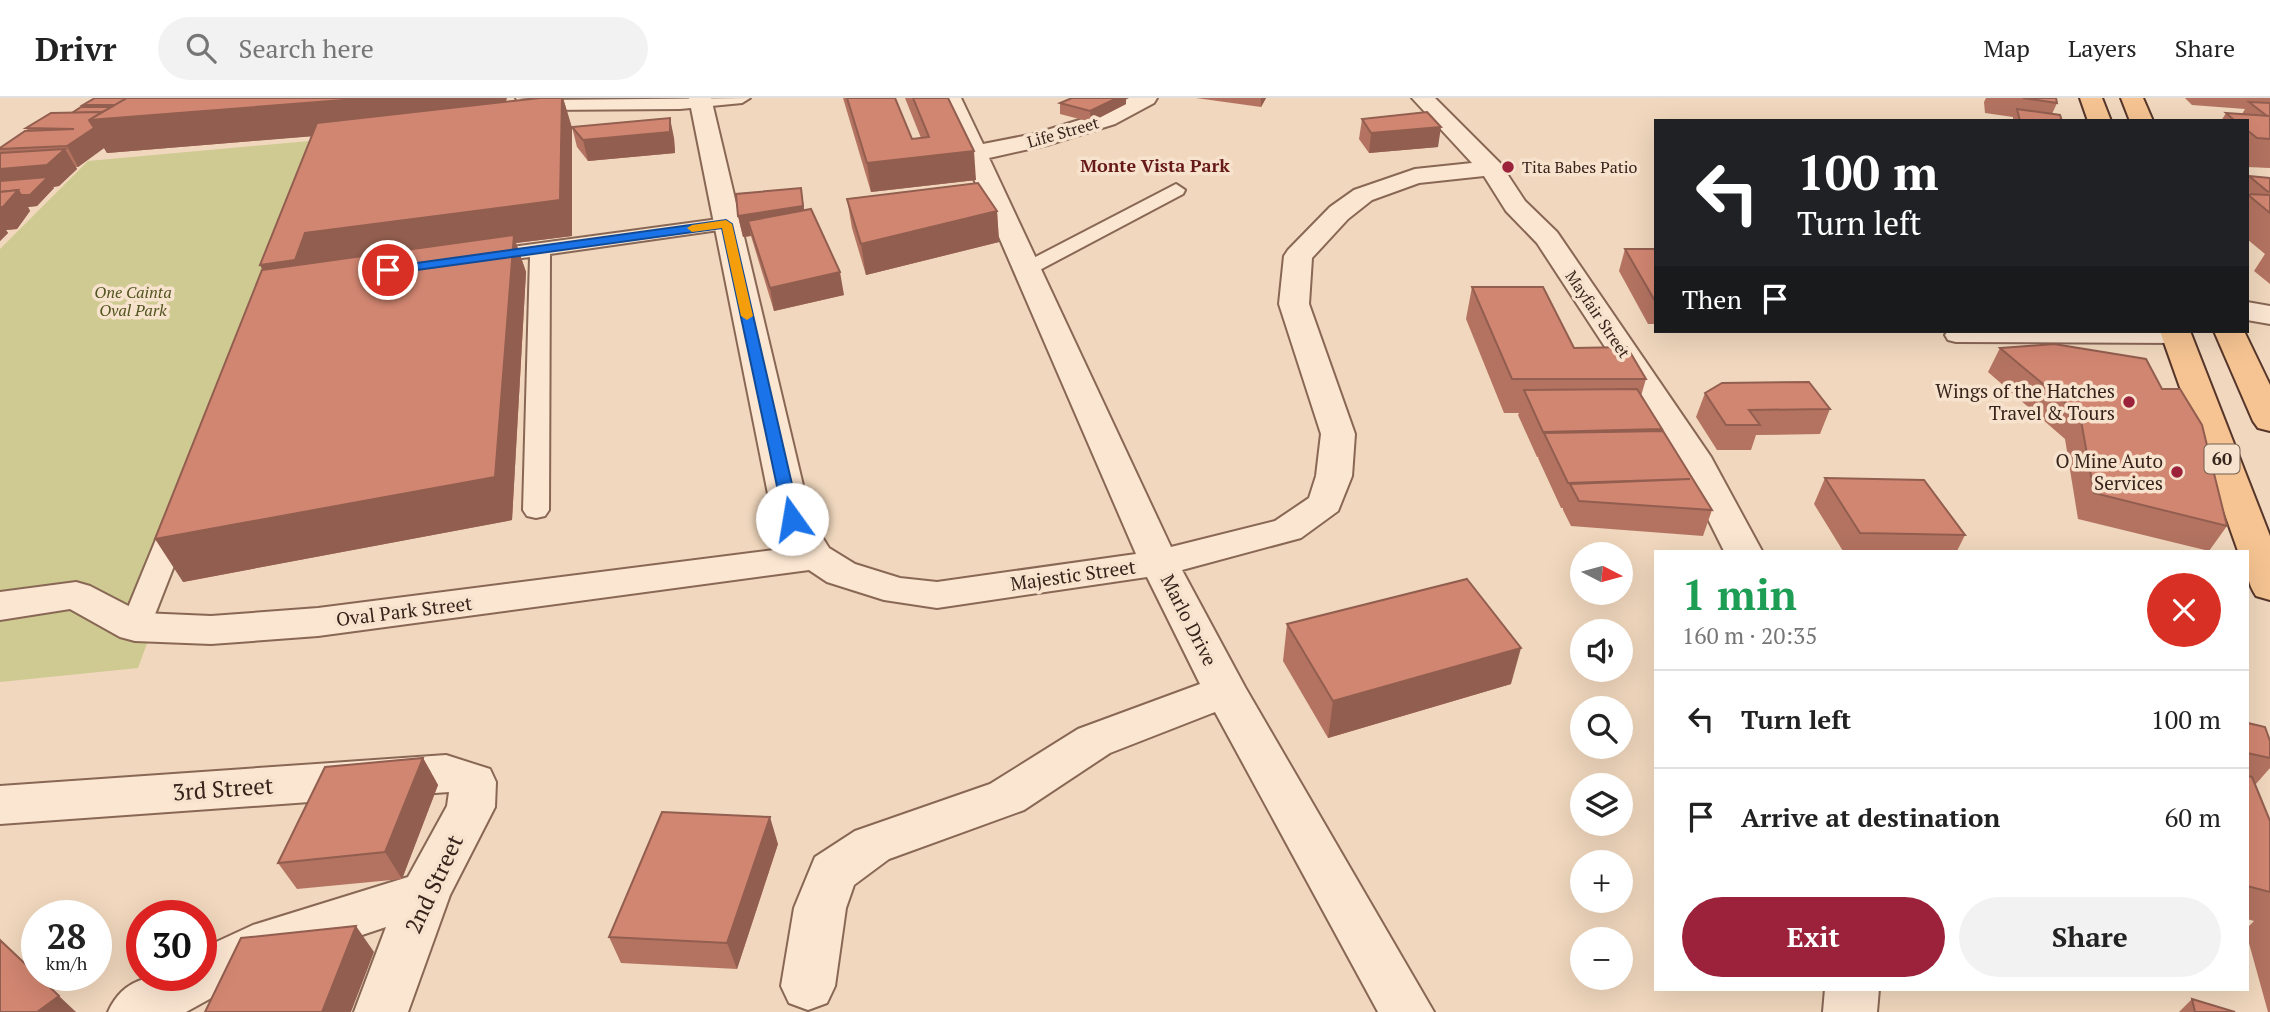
<!DOCTYPE html>
<meta charset="utf-8">
<style>
body{margin:0;font-family:"PT Serif",serif;background:#f2f2f2;color:#222;height:100vh;display:flex;flex-direction:column;font-size:26px;white-space:nowrap}
*{box-sizing:border-box;margin:0}
p{font-size:23px;color:#767676}
.icon{flex:none;width:38px;height:38px;fill:none;stroke:currentColor;stroke-width:2;stroke-linecap:round;stroke-linejoin:round}
.map{position:relative;flex:1;overflow:hidden}
.sheet{position:absolute;left:1654px;top:452px;width:595px;height:441px;display:flex;flex-direction:column;background:#fff;border-radius:0px;box-shadow:0 7px 28px #0002}
.sheet>*{flex:none}
.banner{position:absolute;left:1654px;top:21px;width:595px;height:214px;border-radius:0px;box-shadow:0 7px 28px #0002;background:#202124;color:#fff;overflow:hidden}
.needle{width:46px;rotate:96deg}
.buttons{position:absolute;left:1570px;top:444px;display:grid;gap:14px}
.buttons a{display:grid;place-items:center;width:63px;height:63px;border-radius:50%;background:#fff;box-shadow:0 7px 28px #0002;font-size:35px}
.speed{position:absolute;left:21px;top:802px;display:flex;gap:14px;font-size:35px;font-weight:700;text-align:center}
.speed>*{display:grid;place-content:center;width:91px;height:91px;border-radius:50%;background:#fff;box-shadow:0 7px 28px #0002;line-height:1}
.speed small{font-size:18px;font-weight:400}
.speed .limit{border:10px solid #d22;background:#fff;color:#111}
.pin{position:absolute;display:grid;place-items:center;width:60px;height:60px;color:#fff;margin:-30px;border:4px solid #fff;border-radius:50%;box-shadow:0 2px 7px #0007}
.me{position:absolute;width:77px;margin:-38px;rotate:347deg;stroke-linejoin:round;filter:drop-shadow(0 0 5px #0008)}
.turn{display:flex;align-items:center;gap:24px;height:147px;padding:0 28px;font-size:32px}
.turn .icon{width:91px;height:91px;stroke-width:2.5}
.turn b{display:block;font-size:49px;line-height:60px}
.then{display:flex;align-items:center;height:66px;padding:0 28px;background:#0003;gap:14px;font-size:26px}
.round{display:grid;place-items:center;flex:none;width:74px;height:74px;border-radius:37px;background:#f2f2f2}
.head{display:flex;align-items:center;justify-content:space-between;height:119px;padding:0 28px}
h1{font-size:42px;font-weight:600;line-height:52px;color:#1e9e55}
.action{display:flex;gap:14px;margin-top:auto;padding:14px 28px}
.action a{flex:1;height:80px;border-radius:42px;background:#9b223a;color:#fff;font-size:28px;font-weight:600;line-height:80px;text-align:center}
.action a+a{background:#f2f2f2;color:#222}
ul{padding:0;list-style:none}
li{display:flex;align-items:center;gap:21px;height:98px;padding:0 28px;border-top:2px solid #e0e0e0}
li div{flex:1}
li b{display:block;font-size:26px}
li em{font-style:normal}
header{display:flex;align-items:center;gap:42px;box-sizing:border-box;height:98px;padding:0 35px;background:#fff;border-bottom:2px solid #e0e0e0}
header strong{font-size:33px}
nav{display:flex;gap:38px;margin-inline-start:auto;font-size:24px}
.search{width:490px;height:63px;background:#f2f2f2;display:flex;align-items:center;gap:18px;box-sizing:border-box;padding:0 24px;border-radius:38px;color:#767676;font-size:26px}
.map>svg:first-child{display:block}
.green{fill:#ceca91}
.lines{fill:none;stroke-linecap:round;stroke-linejoin:round}
.lane-casing{stroke:#896755;stroke-width:4}
.street-casing{stroke:#896755;stroke-width:4}
.primary-casing{stroke:#56362a;stroke-width:4}
.lane{fill:#fbe6d1;fill-rule:evenodd}
.street{fill:#fbe6d1;fill-rule:evenodd}
.primary{fill:#f6c492;fill-rule:evenodd}
.wall{fill:#b47361}
.shaded-wall{fill:#925e4f}
.building{fill:#d18671;stroke:#925e4f;stroke-width:2}
.route{fill:#1a73e8;stroke:#114b97;stroke-width:2}
.slow{fill:#f59e0b}
.poi-dot{fill:#9b223a;stroke:#f7e3cd;stroke-width:2.5}
.labels{text-anchor:middle;stroke-width:7;stroke-linejoin:round;paint-order:stroke}
.far-street-label{font-size:16px;fill:#37231b;stroke:#f7e3cd}
.far-poi-label{font-size:16px;fill:#37231b;stroke:#f7e3cd;text-anchor:start}
.far-park-label{font-size:16px;font-style:italic;fill:#525520;stroke:#f7e3cd}
.far-neighbourhood-label{font-size:18px;font-weight:bold;fill:#661918;stroke:#f7e3cd}
.shield{fill:#f7e3cd;stroke:#715d50;stroke-width:2}
.shield-label{font-size:18px;font-weight:bold;fill:#37231b}
.poi-label{font-size:19px;fill:#37231b;stroke:#f7e3cd;text-anchor:end}
.street-label{font-size:19px;fill:#37231b;stroke:#f7e3cd}
.near-street-label{font-size:23px;fill:#37231b;stroke:#f7e3cd}
</style>
<header>
<strong>Drivr</strong>
<div class="search"><svg class="icon" aria-label="search" viewBox="0 0 24 24"><circle cx="10" cy="10" r="6"/><path d="M15 15l6 6"/></svg>Search here</div>
<nav><a>Map</a><a>Layers</a><a>Share</a></nav>
</header>
<div class="map">
<svg width="2270" height="914" viewBox="0 0 2270 914">
<rect width="100%" height="100%" fill="#f0d7bd"/>
<path class="green" d="M331 41 138 570 0 584V151L88 63Z"/>
<g class="lines">
<g class="lane-casing">
<g id="lane">
<path d="M516 0 542 2 750 0 742 5 680 11 542 12 521 9Z"/>
<path d="M1176 86 1185 92 1183 96 1034 175H1020L1017 171 1020 167Z"/>
<path d="M726 120 733 122 736 126 733 130 550 156 549 412 545 418 536 420 527 418 523 412 530 159 482 165 475 163 472 159 475 155 482 153Z"/>
<path d="M1948 233H2182L2187 238 2184 243 2176 245 1956 244 1948 242 1945 237Z"/>
<path d="M178 414 188 416 192 422 150 529 146 536 135 539 124 536 120 529 164 422 168 416Z"/>
</g>
</g>
<g class="street-casing">
<g id="street">
<path d="M689 0H711L811 421 829 450 855 466 900 480 937 484 1136 456 939 0H961L983 46 1034 36 1099 16 1129 0H1157L1154 5 1115 26 1047 47 989 60 1171 449 1275 423 1309 400 1316 378 1321 336 1279 206 1284 158 1288 152 1330 109 1354 92 1415 71 1472 65 1412 0H1435L1500 65 1525 103 1557 134 1711 359 1762 453H1724L1677 359 1537 145 1506 113 1484 78 1419 85 1372 102 1348 121 1312 160 1309 206 1355 336 1352 378 1338 413 1301 440 1182 472 1245 589 1434 914H1378L1215 614 1110 655 1024 712 889 761 854 787 846 810 835 888 827 905 808 912 789 905 781 888 794 810 815 759 855 733 990 686 1078 631 1200 586 1147 479 937 510 884 502 827 484 809 472 318 538 211 546 135 543 120 539 70 511 0 522V494L76 484 90 488 142 515 211 518 318 510 790 450 773 421Z"/>
<path d="M2247 204 2270 208V226L2247 222Z"/>
<path d="M446 657 490 671 496 684 495 709 450 797 408 914H354L386 829 269 868 186 914H108C126 873 163 877 201 877V851L253 827 408 779 447 708 449 694 0 726V688Z"/>
<path d="M1825 891H1879L1877 914H1823Z"/>
</g>
</g>
<g class="primary-casing">
<g id="primary">
<path d="M2080 0H2102L2111 23H2088Z"/>
<path d="M2121 0H2143L2153 23H2130Z"/>
<path d="M2160 233H2190L2270 438V502L2256 498C2246 483 2247 471 2247 453H2238Z"/>
<path d="M2214 233H2244L2270 287V333L2258 330 2253 323Z"/>
</g>
</g>
<use href="#lane" class="lane"/>
<use href="#street" class="street"/>
<use href="#primary" class="primary"/>
</g>
<g class="wall">
<path d="M95 0H507L505 4 540 0H563L572 30V138L516 145 526 174 512 422 183 484 262 172 312 38 107 55 104 50 78 69H76L77 71 59 88 53 89 54 90 37 108 28 109 30 113 17 131 6 132 8 135 0 143V50L28 33 26 30 72 15 84 9 83 7Z"/>
<path d="M843 0H895L912 41 921 40 905 0H948L976 82 871 94Z"/>
<path d="M1196 0H1266L1261 9Z"/>
<path d="M1986 0H2056L2057 5 2052 16 2062 23H2013V19L1985 15 1984 4Z"/>
<path d="M2185 0H2270V70L2247 69V23H2221L2226 15 2242 16 2245 11 2192 7Z"/>
<path d="M1060 5 1126 6 1091 24 1060 16Z"/>
<path d="M1362 21 1438 49 1369 55 1359 41Z"/>
<path d="M572 29 674 40 675 55 588 63 577 49Z"/>
<path d="M2249 78 2270 80V186L2254 173 2265 156 2247 141V97L2251 96 2247 93V82Z"/>
<path d="M847 101 997 113 999 144 866 177 852 130Z"/>
<path d="M805 113 844 197 774 213 751 138 743 139 738 118Z"/>
<path d="M1625 151H1656V226H1648L1619 173Z"/>
<path d="M1472 189 1574 250 1646 281 1641 298 1662 331 1661 333 1712 412 1703 438 1571 428 1563 412V410H1561L1538 360 1539 359H1537L1518 317 1519 315H1504L1466 221Z"/>
<path d="M2000 250 2162 291 2227 428 2209 453 2078 421 2065 341 1988 274Z"/>
<path d="M1705 295 1830 311 1820 336 1756 337 1751 352H1717L1696 319Z"/>
<path d="M1825 380 1965 437 1957 453H1843L1814 406Z"/>
<path d="M1287 526 1511 586 1328 640 1283 563Z"/>
<path d="M2247 624 2248 625 2270 643V670L2255 687 2270 723V914H2268L2247 838V830L2254 823 2247 821Z"/>
<path d="M423 660 438 687 402 781 297 791 278 765Z"/>
<path d="M778 746 737 871 621 865 609 839Z"/>
<path d="M2192 901 2235 914H2179Z"/>
</g>
<g class="shaded-wall">
<path d="M369 0H507L499 23 107 55 104 50 78 69 67 48 89 22Z"/>
<path d="M563 0 572 30V138L516 145 526 174 512 422 183 484 155 441 278 205 260 167 305 135Z"/>
<path d="M1117 0H1126V6L1091 24 1090 13Z"/>
<path d="M1261 0H1266L1261 9Z"/>
<path d="M670 20 674 40 675 55 588 63 583 42Z"/>
<path d="M1441 29 1438 49 1369 55 1371 35Z"/>
<path d="M65 51 77 71 59 88 53 89 54 90 37 108 28 109 30 113 17 131 6 132 8 135 0 143V99L18 92 37 90 0 93V71Z"/>
<path d="M974 53 976 82 871 94 867 65Z"/>
<path d="M801 90 807 130 748 123 751 138 743 139 738 118Z"/>
<path d="M997 113 999 144 866 177 861 146Z"/>
<path d="M840 174 844 197 774 213 770 190Z"/>
<path d="M1521 550 1511 586 1328 640 1333 603Z"/>
<path d="M423 660 438 687 402 781 385 754Z"/>
<path d="M770 719 778 746 737 871 727 845Z"/>
<path d="M356 828 374 854 351 914H322Z"/>
<path d="M59 898 76 914H37Z"/>
</g>
<g class="building">
<path d="M95 0H127L115 7H83Z"/>
<path d="M127 0H369L89 22Z"/>
<path d="M540 0H562L560 102 305 135 295 162 260 167 317 25Z"/>
<path d="M847 0H895L912 41 929 39 913 0H948L974 53 867 65Z"/>
<path d="M1072 0H1117L1090 13 1060 5Z"/>
<path d="M2023 0H2056L2057 5Z"/>
<path d="M2249 4 2270 5V18H2267Z"/>
<path d="M81 9H111L102 14 72 15Z"/>
<path d="M2017 11 2060 17 2062 23H2020Z"/>
<path d="M102 14 89 22 94 30 67 48 0 51V50L25 33 74 31 26 30 51 15Z"/>
<path d="M1427 14 1441 29 1371 35 1362 21Z"/>
<path d="M2226 15 2270 18V41L2257 40 2247 32V23H2235Z"/>
<path d="M670 20V34L583 42 572 29Z"/>
<path d="M65 51 47 67 0 71V55Z"/>
<path d="M2249 78 2270 80V94L2267 93Z"/>
<path d="M48 79 30 97H21L18 92 0 94V83Z"/>
<path d="M978 85 997 113 861 146 847 101Z"/>
<path d="M801 90 803 108 738 118 736 96Z"/>
<path d="M18 92 3 109H0V94Z"/>
<path d="M2247 96 2270 97V115Z"/>
<path d="M811 111 840 174 770 190 748 123Z"/>
<path d="M514 137 495 379 155 441 262 172Z"/>
<path d="M1625 151H1656V203H1655Z"/>
<path d="M1472 189H1543L1574 250 1627 249 1646 281H1512Z"/>
<path d="M2054 246 2146 261 2162 291H2180L2202 327 2227 428 2094 395 2080 317 2000 250Z"/>
<path d="M1809 284 1830 311 1749 312 1760 327H1726L1705 295 1722 285Z"/>
<path d="M1637 291 1662 331 1543 334 1524 292Z"/>
<path d="M1663 333 1712 412 1579 403 1570 386 1690 381 1568 385 1544 335Z"/>
<path d="M1825 380 1924 382 1965 437 1860 435Z"/>
<path d="M1467 481 1521 550 1333 603 1287 526Z"/>
<path d="M2247 624 2248 625 2265 629 2270 643V660L2247 655Z"/>
<path d="M423 660 385 754 278 765 325 669Z"/>
<path d="M2247 678 2252 679 2270 723V794L2247 788Z"/>
<path d="M662 714 770 719 727 845 609 839Z"/>
<path d="M356 828 322 914H205L241 840Z"/>
<path d="M0 842 37 877 59 898 37 914H0Z"/>
<path d="M2192 901 2235 914H2195Z"/>
</g>
<path class="route" d="M726 122 732 126 800 421 792 426 784 421 722 130 388 176 382 172 388 169Z"/>
<path class="slow" d="M726 122 732 126 753 218 747 222 741 218 722 130 692 134 687 130 692 127Z"/>
<g class="poi-dot">
<circle cx="1508" cy="69" r="7"/>
<circle cx="2129" cy="304" r="7"/>
<circle cx="2177" cy="374" r="7"/>
</g>
<g class="labels">
<g class="far-street-label">
<text transform="translate(1063 34) rotate(-16)" y="6">Life Street</text>
<text transform="translate(1598 216) rotate(56)" y="6">Mayfair Street</text>
</g>
<g class="far-poi-label">
<text x="1522" y="75">Tita Babes Patio</text>
</g>
<g class="far-park-label">
<text x="133" y="200">One Cainta<tspan x="133" dy="18">Oval Park</tspan></text>
</g>
<g class="far-neighbourhood-label">
<text x="1155" y="74">Monte Vista Park</text>
</g>
<rect class="shield" x="2204.5" y="346.5" width="35" height="29" rx="5"/>
<g class="shield-label">
<text x="2222" y="367">60</text>
</g>
<g class="poi-label">
<text x="2115" y="300">Wings of the Hatches<tspan x="2115" dy="22">Travel &amp; Tours</tspan></text>
<text x="2163" y="370">O Mine Auto<tspan x="2163" dy="22">Services</tspan></text>
</g>
<g class="street-label">
<text transform="translate(1073 477) rotate(-8)" y="7">Majestic Street</text>
<text transform="translate(404 513) rotate(-7)" y="7">Oval Park Street</text>
<text transform="translate(1189 522) rotate(63)" y="7">Marlo Drive</text>
</g>
<g class="near-street-label">
<text transform="translate(223 691) rotate(-4)" y="8">3rd Street</text>
<text transform="translate(434 786) rotate(-65)" y="8">2nd Street</text>
</g>
</g>
</svg>
<div class="buttons">
<a><svg class="needle" viewBox="-14 -14 28 28"><path d="M0-13l5 13h-10z" fill="#e53935"/><path d="M0 13l5-13h-10z" fill="#767676"/></svg></a>
<a><svg class="icon" aria-label="sound" viewBox="0 0 24 24"><path d="M4 9h4l5-4v14l-5-4H4zM17 9q2 3 0 6"/></svg></a>
<a><svg class="icon" aria-label="search" viewBox="0 0 24 24"><circle cx="10" cy="10" r="6"/><path d="M15 15l6 6"/></svg></a>
<a><svg class="icon" aria-label="layers" viewBox="0 0 24 24"><path d="M12 4l9 5-9 5-9-5zM3 14l9 5 9-5"/></svg></a>
<a>+</a>
<a>−</a>
</div>
<div class="speed"><div>28<small>km/h</small></div><div class="limit">30</div></div>
<div class="pin" style="left:388px;top:172px;background:#d93025"><svg class="icon" aria-label="arrive" viewBox="0 0 24 24"><path d="M6 21V4h12l-3 4 3 4H6"/></svg></div>
<svg class="me" style="left:792px;top:421px" viewBox="-20 -20 40 40"><circle r="19" fill="#fff"/><path d="M0-13L10 11 0 6-10 11z" fill="#1a73e8"/></svg>
<div class="banner">
<div class="turn"><svg class="icon" aria-label="left" viewBox="0 0 24 24"><path d="M17 20v-9H6M10 6l-5 5 5 5"/></svg><div><b>100 m</b>Turn left</div></div>
<div class="then">Then<svg class="icon" aria-label="arrive" viewBox="0 0 24 24"><path d="M6 21V4h12l-3 4 3 4H6"/></svg></div>
</div>
<section class="sheet">
<div class="head"><div><h1>1 min</h1><p>160 m · 20:35</p></div><a class="round" style="background:#d93025;color:#fff"><svg class="icon" aria-label="close" viewBox="0 0 24 24"><path d="M6 6l12 12M18 6L6 18"/></svg></a></div>
<ul>
<li><svg class="icon" aria-label="left" viewBox="0 0 24 24"><path d="M17 20v-9H6M10 6l-5 5 5 5"/></svg><div><b>Turn left</b></div><em>100 m</em></li>
<li><svg class="icon" aria-label="arrive" viewBox="0 0 24 24"><path d="M6 21V4h12l-3 4 3 4H6"/></svg><div><b>Arrive at destination</b></div><em>60 m</em></li>
</ul>
<div class="action"><a>Exit</a><a>Share</a></div>
</section>
</div>
